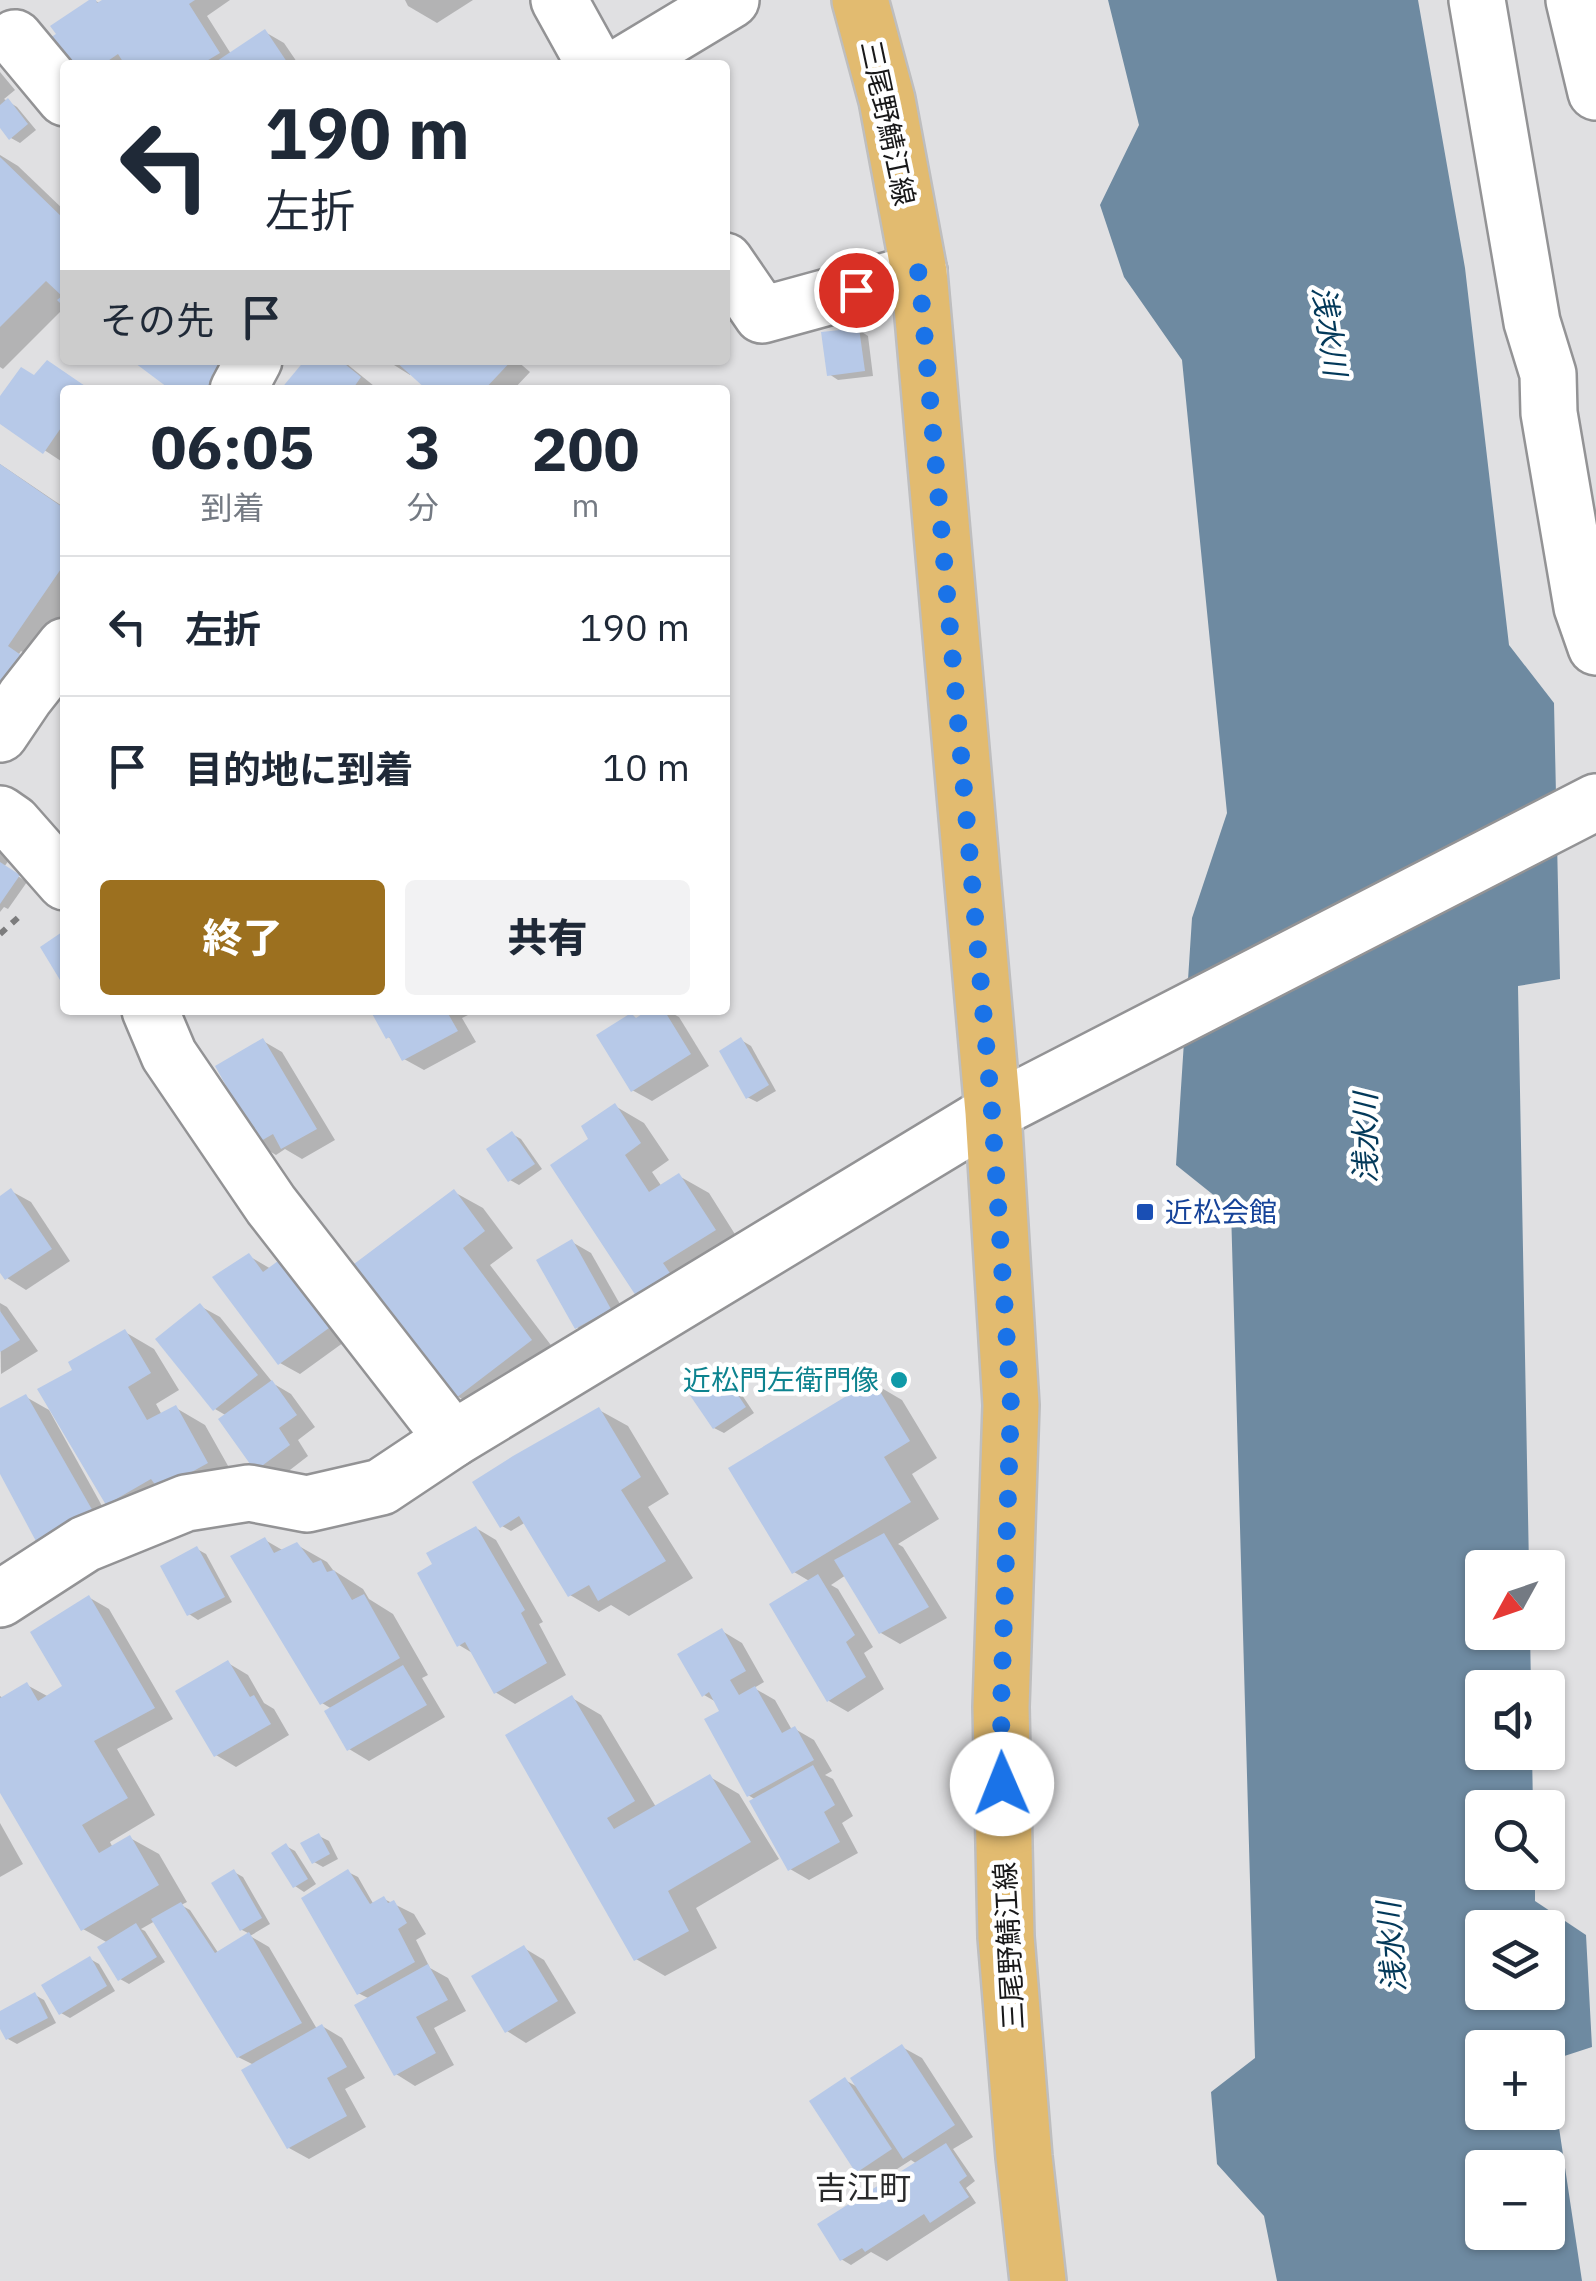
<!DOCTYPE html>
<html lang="ja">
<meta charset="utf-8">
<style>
body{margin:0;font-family:"IBM Plex Sans","Noto Sans JP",sans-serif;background:#f2f2f3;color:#1f2937;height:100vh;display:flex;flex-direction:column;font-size:38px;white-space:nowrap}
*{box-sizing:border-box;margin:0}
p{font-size:32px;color:#747a83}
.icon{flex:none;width:55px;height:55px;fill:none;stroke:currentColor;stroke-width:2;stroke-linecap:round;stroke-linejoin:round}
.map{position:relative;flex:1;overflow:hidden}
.sheet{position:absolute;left:60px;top:385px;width:670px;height:630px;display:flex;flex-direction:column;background:#fff;border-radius:10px;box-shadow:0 2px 8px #0004}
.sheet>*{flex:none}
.banner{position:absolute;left:60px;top:60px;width:670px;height:305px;border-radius:10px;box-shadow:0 2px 8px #0004;background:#fff;color:#1f2937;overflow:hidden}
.needle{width:65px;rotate:230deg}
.controls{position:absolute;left:1465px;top:1550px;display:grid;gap:20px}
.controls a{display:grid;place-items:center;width:100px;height:100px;border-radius:10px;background:#fff;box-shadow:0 2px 8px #0004;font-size:50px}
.pin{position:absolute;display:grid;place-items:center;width:85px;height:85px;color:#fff;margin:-42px;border:5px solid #fff;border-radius:50%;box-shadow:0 2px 10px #0007}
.me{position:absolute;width:110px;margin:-55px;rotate:359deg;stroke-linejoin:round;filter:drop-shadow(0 0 8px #0008)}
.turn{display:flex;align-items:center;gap:35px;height:210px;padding:0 40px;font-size:45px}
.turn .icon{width:130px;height:130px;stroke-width:2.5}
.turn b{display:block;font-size:70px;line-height:85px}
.then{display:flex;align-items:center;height:95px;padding:0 40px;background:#0003;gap:20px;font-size:38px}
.eta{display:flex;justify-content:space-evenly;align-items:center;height:170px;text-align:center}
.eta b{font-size:60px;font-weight:800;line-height:70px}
.cta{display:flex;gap:20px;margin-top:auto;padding:20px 40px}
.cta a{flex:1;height:115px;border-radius:10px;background:#9c701f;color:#fff;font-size:40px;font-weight:800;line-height:115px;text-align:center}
.cta a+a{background:#f2f2f3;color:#1f2937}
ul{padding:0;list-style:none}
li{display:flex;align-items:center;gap:30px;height:140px;padding:0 40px;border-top:2px solid #e0e1e3}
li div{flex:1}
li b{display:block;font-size:38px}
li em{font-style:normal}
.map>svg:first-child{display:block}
.water{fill:#6e8aa1;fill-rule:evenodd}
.shadow{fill:#0003}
.building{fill:#b7c9e8}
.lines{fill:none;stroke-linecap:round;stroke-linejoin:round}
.minor-casing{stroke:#939395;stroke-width:60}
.major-casing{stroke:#bebebf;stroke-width:60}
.path{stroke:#7c7c7d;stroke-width:6;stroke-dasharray:8 8;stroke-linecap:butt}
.minor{stroke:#fff;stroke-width:55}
.major{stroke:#e2bb70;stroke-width:55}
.route{stroke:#1a73e8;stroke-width:18;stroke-dasharray:0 32.4}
.transit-dot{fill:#1a4fb4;stroke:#fff;stroke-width:4}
.culture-dot{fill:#0f9aa8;stroke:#fff;stroke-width:4}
.labels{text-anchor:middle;stroke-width:9;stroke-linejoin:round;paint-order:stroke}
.street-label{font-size:28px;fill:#181819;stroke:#fff}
.transit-label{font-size:28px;fill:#164399;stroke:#fff;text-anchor:start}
.culture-label{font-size:28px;fill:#0d838f;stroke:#fff;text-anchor:end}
.water-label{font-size:30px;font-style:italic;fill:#03395a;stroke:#fff}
.quarter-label{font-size:32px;fill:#292a2b;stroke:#fff}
</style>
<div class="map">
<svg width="1596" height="2281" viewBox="0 0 1596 2281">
<rect width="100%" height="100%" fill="#e0e0e2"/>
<path class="water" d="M1108 0H1418L1465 268 1509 645 1554 703 1560 979 1518 986 1529 1567 1482 1568V1632L1530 1633 1531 1687 1482 1688V1752L1532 1753 1533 1807 1482 1808V1872L1535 1873V1901L1586 1935 1592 2047 1549 2061 1582 2281H1277L1264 2216 1217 2164 1211 2092 1255 2058 1231 1209 1176 1165 1192 918 1227 813 1182 360 1124 277 1100 205 1139 125ZM1482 1928H1548V1992H1482ZM1482 2048H1548V2112H1482ZM1482 2168H1548V2232H1482Z"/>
<g class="shadow">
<path d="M94 0 101 4 106 0H230L207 16 231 54 265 32 284 43 299 65H128L125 60 118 65H65Z"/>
<path d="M405 0H473L437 23 408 6Z"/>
<path d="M0 72 15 90 4 99 17 107 36 130 20 143 11 138 0 124Z"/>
<path d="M0 155 18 166 65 211V307L3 369 0 367Z"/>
<path d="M859 330 868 336 873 376 838 380 829 374Z"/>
<path d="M308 360H342L379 390H283Z"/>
<path d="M386 360H516L530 372 513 390H431L411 372 410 375Z"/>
<path d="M67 375 90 390H65L64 463 0 421V400L36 378Z"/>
<path d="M0 464 65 508V622L38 661 21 651 19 654 0 733Z"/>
<path d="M0 847 12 856 4 867 27 882 8 909 4 907 0 912Z"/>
<path d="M373 1010H466L468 1015 462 1018 476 1042 424 1070 404 1059 394 1041 388 1037Z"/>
<path d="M653 1010H666L679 1017 709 1066 652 1101 632 1090 637 1020Z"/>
<path d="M741 1040 751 1046 776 1091 757 1102 747 1097Z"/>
<path d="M263 1041 282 1052 335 1140 302 1159 285 1149 276 1155 256 1143Z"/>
<path d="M615 1106 644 1123 669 1160 652 1172 662 1187 679 1176 709 1193 743 1247 695 1278 679 1269 674 1273 680 1282 648 1302 592 1140Z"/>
<path d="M512 1134 521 1139 542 1169 519 1185 510 1180Z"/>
<path d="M11 1191 31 1202 70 1261 26 1290 7 1278 0 1269V1199Z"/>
<path d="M454 1192 483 1208 513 1248 490 1265 560 1357 486 1413 457 1396Z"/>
<path d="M572 1242 591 1253 629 1320 597 1339 577 1327Z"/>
<path d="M249 1256 271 1269 278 1264 298 1275 347 1340 300 1374 280 1363Z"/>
<path d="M0 1303 7 1307 38 1351 1 1374Z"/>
<path d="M200 1306 220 1317 274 1384 291 1394 315 1427 298 1440 308 1456 277 1480 257 1469 227 1416 215 1409Z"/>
<path d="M125 1332 154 1349 179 1390 156 1404 162 1415 176 1408 205 1425 236 1480 137 1520 107 1503 75 1371Z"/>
<path d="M721 1371 730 1377 754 1413 724 1433 714 1428Z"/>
<path d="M873 1383 902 1400 937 1458 912 1474 939 1519 898 1544 903 1547 947 1618 900 1644 881 1633 846 1575 831 1585 838 1589 873 1647 864 1653 884 1689 848 1712 829 1701 811 1582 794 1572Z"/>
<path d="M26 1397 49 1410 112 1524 0 1469V1411Z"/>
<path d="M599 1410 628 1426 669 1494 648 1507 693 1578 629 1616 611 1605 599 1612 570 1595 526 1522 511 1531 502 1526Z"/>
<path d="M476 1528 496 1540 543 1622 539 1624 566 1675 515 1704 495 1692 474 1654 459 1645Z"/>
<path d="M265 1540 284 1551 297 1545 327 1562 333 1570 363 1589 369 1599 393 1614 428 1675 422 1678 445 1717 369 1761 349 1749 332 1709 322 1703Z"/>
<path d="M197 1549 206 1554 232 1602 198 1620 189 1614Z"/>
<path d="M90 1598 109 1609 173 1719 117 1749 155 1815 110 1842 113 1848 130 1838 159 1854 187 1902 181 1905 190 1910 219 1954 250 1934 242 1930 234 1872 243 1877 270 1924 250 1936 269 1947 317 2029 322 2026 342 2038 365 2078 345 2089 366 2127 309 2159 289 2148 254 2065 238 2057 155 1921 141 1929 145 1931 165 1962 129 1984 120 1979 108 1943 83 1929 0 1789V1696L4 1699 27 1685 49 1697 65 1688Z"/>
<path d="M722 1631 742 1643 764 1682 754 1688 775 1700 792 1730 795 1729 814 1740 832 1771 825 1775 833 1779 853 1816 842 1823 858 1853 809 1880 790 1869 756 1800 748 1795 723 1712 718 1703 704 1695Z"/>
<path d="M228 1663 248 1675 264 1703 274 1709 289 1735 236 1767 216 1755Z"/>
<path d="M572 1698 601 1715 656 1807 710 1777 739 1794 779 1859 696 1908 717 1948 665 1976 636 1959Z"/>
<path d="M0 1823 23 1864 0 1877Z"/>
<path d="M319 1836 329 1841 338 1859 323 1867 314 1862Z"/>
<path d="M286 1846 295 1851 316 1884 304 1892 295 1886Z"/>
<path d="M348 1872 358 1877 374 1905 384 1899 414 1914 426 1934 416 1940 430 1968 448 1978 466 2011 434 2028 454 2065 415 2086 396 2074 370 1999 358 1993Z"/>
<path d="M524 1948 544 1960 576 2013 526 2043 507 2031Z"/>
<path d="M90 1959 99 1964 115 1991 70 2018 61 2013Z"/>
<path d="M35 1995 44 2000 56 2023 17 2044 8 2039 0 2023V2014Z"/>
<path d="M902 2047 922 2058 973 2137 953 2149 975 2181 966 2188 976 2203 887 2261 871 2252 851 2265 841 2259 917 2164 911 2160 877 2182 858 2171 845 2080 861 2089Z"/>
</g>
<g class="building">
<path d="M89 0H96L97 3 102 0H195L189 4 220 53 200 65H125L118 54 102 65H65L45 41 56 34 50 26Z"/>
<path d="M265 29 289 65H211Z"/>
<path d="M8 98 28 124 9 140 0 128V105Z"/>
<path d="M0 157 65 220V308L57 300 62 296 46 281 0 327Z"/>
<path d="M859 328 865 371 827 376 821 332Z"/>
<path d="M47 360 88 388 87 390H65V422L43 454 0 424V396L21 367 34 375Z"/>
<path d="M131 360H217L226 367 209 390H171Z"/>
<path d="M305 360H340L361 377 352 390H280Z"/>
<path d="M394 360H512L484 390H427Z"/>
<path d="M0 464 65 509V563L8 646 28 660 0 700Z"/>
<path d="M0 862 20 875 0 904Z"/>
<path d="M65 930V977L60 980 40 947Z"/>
<path d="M370 1010H446L458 1031 402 1061 389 1037 386 1039Z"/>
<path d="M648 1010H664L691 1054 631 1092 596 1035 631 1013 636 1018Z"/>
<path d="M741 1037 769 1085 746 1099 719 1051Z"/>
<path d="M263 1038 317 1129 281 1149 273 1134 254 1145 223 1095 229 1091 215 1066Z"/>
<path d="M615 1103 641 1143 625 1155 649 1192 679 1173 716 1230 663 1263 672 1276 638 1299 550 1165 588 1139 581 1126Z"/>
<path d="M512 1131 535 1164 508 1182 486 1149Z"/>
<path d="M11 1188 52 1249 5 1280 0 1273V1196Z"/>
<path d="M454 1189 485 1231 463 1248 532 1340 456 1398 354 1264Z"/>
<path d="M572 1239 611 1309 575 1329 536 1260Z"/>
<path d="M249 1253 263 1272 278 1261 329 1328 278 1365 212 1277Z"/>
<path d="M200 1303 258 1375 213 1411 155 1339Z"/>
<path d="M0 1311 20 1340 0 1352Z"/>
<path d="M125 1329 151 1373 128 1387 147 1420 176 1405 208 1463 159 1490 151 1479 106 1505 37 1389 72 1370 68 1362Z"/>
<path d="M720 1368 746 1407 713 1429 687 1391Z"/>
<path d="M272 1380 297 1415 279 1428 290 1445 255 1471 218 1419Z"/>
<path d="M873 1380 910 1441 884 1457 911 1502 792 1574 728 1468Z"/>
<path d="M26 1394 94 1513 38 1545 0 1474V1408Z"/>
<path d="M599 1407 641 1477 621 1490 666 1561 598 1601 589 1585 568 1597 519 1516 500 1528 472 1482 513 1456Z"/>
<path d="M476 1526 525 1610 521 1613 547 1663 494 1694 465 1642 457 1647 417 1573 432 1564 426 1553Z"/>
<path d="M884 1533 929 1607 879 1634 834 1560Z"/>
<path d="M265 1537 274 1553 297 1542 313 1563 321 1560 327 1572 334 1570 352 1600 364 1594 400 1658 320 1705 230 1556Z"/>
<path d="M197 1546 225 1597 187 1616 160 1566Z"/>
<path d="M818 1574 855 1635 846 1642 866 1677 827 1702 769 1604Z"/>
<path d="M89 1595 155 1708 94 1741 128 1798 82 1825 99 1853 130 1835 159 1885 81 1931 0 1793V1698L27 1682 38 1701 62 1686 30 1632Z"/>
<path d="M722 1628 746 1671 730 1680 739 1695 755 1686 782 1733 795 1726 814 1760 747 1797 704 1719 719 1711 709 1692 702 1697 677 1654Z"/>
<path d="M228 1660 250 1697 254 1695 271 1724 214 1757 175 1691Z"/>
<path d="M403 1665 427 1705 347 1751 324 1711Z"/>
<path d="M572 1695 635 1801 607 1818 614 1829 710 1774 751 1842 668 1891 689 1931 634 1961 505 1735Z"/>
<path d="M813 1765 835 1805 824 1812 840 1842 788 1871 749 1801Z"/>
<path d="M319 1833 330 1854 312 1864 300 1843Z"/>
<path d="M286 1843 308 1879 293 1888 271 1853Z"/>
<path d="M234 1869 262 1918 240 1931 211 1883Z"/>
<path d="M348 1869 370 1904 384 1896 388 1903 394 1900 407 1923 398 1929 415 1962 357 1995 301 1898Z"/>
<path d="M181 1902 215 1953 249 1932 302 2023 237 2058 151 1919Z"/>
<path d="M136 1923 157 1957 118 1981 97 1947Z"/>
<path d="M524 1945 558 2001 505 2033 471 1976Z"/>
<path d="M90 1956 107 1986 59 2015 41 1985Z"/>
<path d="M428 1964 448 2000 416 2017 436 2053 394 2076 354 2005Z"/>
<path d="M35 1992 48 2018 6 2040 0 2029V2011Z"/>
<path d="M322 2024 347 2067 327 2078 347 2116 287 2149 241 2070Z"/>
<path d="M902 2044 955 2125 903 2159 850 2078Z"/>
<path d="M845 2077 892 2149 856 2173 809 2101Z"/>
<path d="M946 2143 967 2176 959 2182 969 2197 930 2223 924 2214 865 2252 862 2248 840 2261 817 2224Z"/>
</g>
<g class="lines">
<g class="minor-casing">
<g id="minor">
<path d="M559 0 595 65"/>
<path d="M1477 0 1532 322 1548 374 1549 413 1582 607 1596 647"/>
<path d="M1574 0 1596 92"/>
<path d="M15 38 65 98"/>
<path d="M623 65 731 0"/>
<path d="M725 261 762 315 919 272"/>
<path d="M238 390 254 360"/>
<path d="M0 734 25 697 65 646"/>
<path d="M0 814 13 823 65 882"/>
<path d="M150 1010 169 1055 271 1205 453 1439"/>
<path d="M0 1599 85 1544 186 1503 249 1493 307 1504 381 1487 453 1439 993 1112 1596 802"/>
</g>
</g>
<g class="major-casing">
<path id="major" d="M860 0 887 100 919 272 993 1112 1011 1405 1001 1707 1006 1937 1024 2157 1038 2281"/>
</g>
<path class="path" d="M0 934 21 915"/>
<use href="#minor" class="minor"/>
<use href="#major" class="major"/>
</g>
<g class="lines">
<path class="route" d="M856 290 919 272 992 1112 1011 1405 1001 1707 1002 1784"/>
</g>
<rect class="transit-dot" x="1135" y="1202" width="20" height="20" rx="5"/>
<circle class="culture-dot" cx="899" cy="1380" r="10"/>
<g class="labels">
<g class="street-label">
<text transform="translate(888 123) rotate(78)" y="10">三尾野鯖江線</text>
<text transform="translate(1009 1946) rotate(-93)" y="10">三尾野鯖江線</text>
</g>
<g class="transit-label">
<text x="1165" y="1222">近松会館</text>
</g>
<g class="culture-label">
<text x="879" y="1390">近松門左衛門像</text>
</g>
<g class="water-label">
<text transform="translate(1329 331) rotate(82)" y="10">浅水川</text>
<text transform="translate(1366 1138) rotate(-90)" y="10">浅水川</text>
<text transform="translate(1392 1947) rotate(-94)" y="10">浅水川</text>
</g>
<g class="quarter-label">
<text x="863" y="2199">吉江町</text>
</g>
</g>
</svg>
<div class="controls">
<a><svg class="needle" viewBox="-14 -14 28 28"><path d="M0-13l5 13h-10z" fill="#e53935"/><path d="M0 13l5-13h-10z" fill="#747a83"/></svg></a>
<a><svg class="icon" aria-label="sound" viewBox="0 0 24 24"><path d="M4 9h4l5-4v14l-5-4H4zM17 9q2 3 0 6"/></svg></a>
<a><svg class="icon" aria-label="search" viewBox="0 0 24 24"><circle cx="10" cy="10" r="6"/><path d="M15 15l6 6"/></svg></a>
<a><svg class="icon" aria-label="layers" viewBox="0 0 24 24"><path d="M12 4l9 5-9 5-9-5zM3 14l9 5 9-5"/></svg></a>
<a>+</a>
<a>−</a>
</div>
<div class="pin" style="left:856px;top:290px;background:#d93025"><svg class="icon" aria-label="arrive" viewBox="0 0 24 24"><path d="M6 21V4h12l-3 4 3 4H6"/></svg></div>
<svg class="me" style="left:1002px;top:1784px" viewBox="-20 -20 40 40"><circle r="19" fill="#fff"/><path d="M0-13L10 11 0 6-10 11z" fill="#1a73e8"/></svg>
<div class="banner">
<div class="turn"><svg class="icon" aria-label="left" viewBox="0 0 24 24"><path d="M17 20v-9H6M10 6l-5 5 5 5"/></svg><div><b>190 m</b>左折</div></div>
<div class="then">その先<svg class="icon" aria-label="arrive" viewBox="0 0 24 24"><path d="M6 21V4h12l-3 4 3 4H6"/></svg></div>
</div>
<section class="sheet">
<div class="eta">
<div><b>06:05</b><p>到着</p></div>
<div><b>3</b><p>分</p></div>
<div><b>200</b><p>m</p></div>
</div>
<ul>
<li><svg class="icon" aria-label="left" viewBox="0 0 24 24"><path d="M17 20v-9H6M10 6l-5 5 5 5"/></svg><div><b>左折</b></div><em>190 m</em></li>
<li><svg class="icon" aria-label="arrive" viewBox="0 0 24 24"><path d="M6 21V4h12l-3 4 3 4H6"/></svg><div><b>目的地に到着</b></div><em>10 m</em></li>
</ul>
<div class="cta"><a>終了</a><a>共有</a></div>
</section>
</div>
